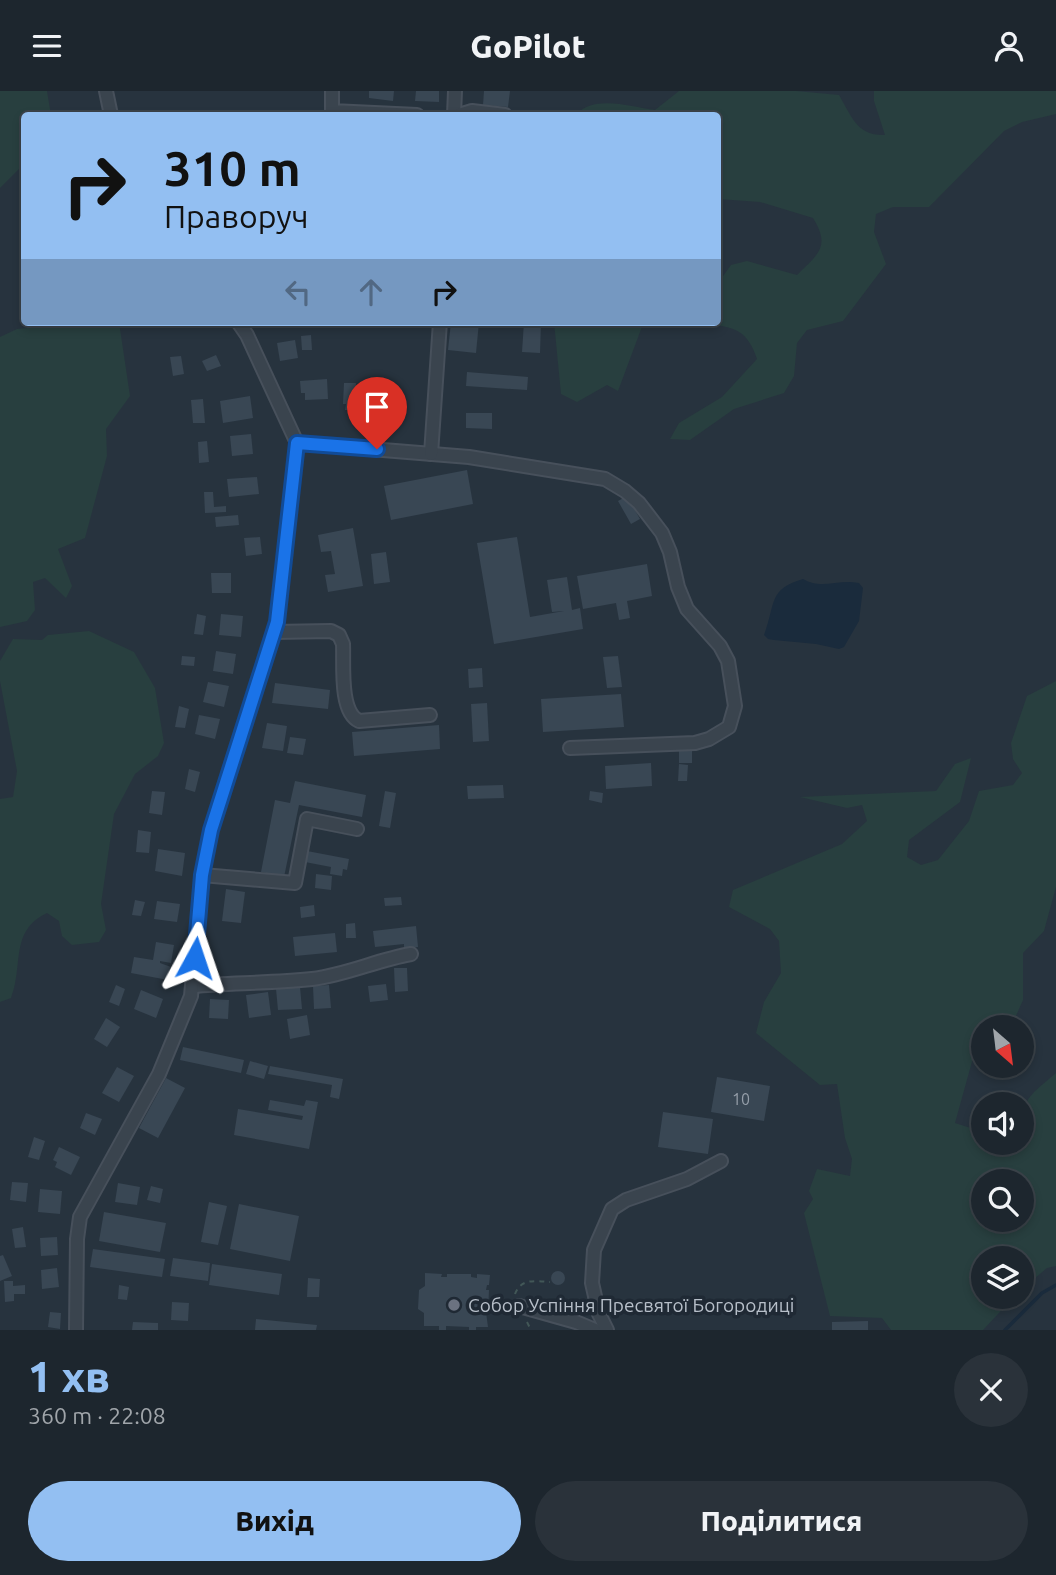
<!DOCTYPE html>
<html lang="uk">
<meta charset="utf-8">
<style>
body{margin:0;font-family:Ubuntu,sans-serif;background:#2a323a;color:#f1f3f6;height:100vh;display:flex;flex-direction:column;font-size:26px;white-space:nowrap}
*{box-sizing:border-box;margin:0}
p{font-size:23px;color:#a0a5aa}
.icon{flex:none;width:38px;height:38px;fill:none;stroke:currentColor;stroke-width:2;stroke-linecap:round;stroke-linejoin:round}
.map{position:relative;height:1239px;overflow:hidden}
.side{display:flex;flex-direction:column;background:#1d262e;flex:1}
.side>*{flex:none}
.banner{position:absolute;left:21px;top:21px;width:700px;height:214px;border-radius:7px;box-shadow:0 4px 10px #0003,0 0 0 2px #3b434a;background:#93bff2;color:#111;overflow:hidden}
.needle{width:46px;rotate:152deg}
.fabs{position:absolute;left:971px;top:924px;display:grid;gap:14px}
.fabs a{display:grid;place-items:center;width:63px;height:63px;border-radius:50%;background:#1d262e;box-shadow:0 4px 10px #0003,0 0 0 2px #3b434a;font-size:35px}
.pin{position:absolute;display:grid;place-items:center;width:60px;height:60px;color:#fff;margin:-72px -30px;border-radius:50% 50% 50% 0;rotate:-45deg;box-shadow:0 0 7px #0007}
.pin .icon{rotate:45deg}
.me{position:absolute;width:77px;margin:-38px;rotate:5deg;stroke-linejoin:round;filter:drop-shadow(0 0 5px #0008)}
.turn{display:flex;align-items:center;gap:24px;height:147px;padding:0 28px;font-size:32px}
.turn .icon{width:91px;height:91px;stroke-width:2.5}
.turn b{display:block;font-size:49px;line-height:60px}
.lanes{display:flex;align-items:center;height:66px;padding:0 28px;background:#0003;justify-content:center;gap:35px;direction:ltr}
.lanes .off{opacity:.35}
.round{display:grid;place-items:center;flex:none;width:74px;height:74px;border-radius:37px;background:#2a323a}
.headline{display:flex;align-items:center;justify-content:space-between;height:119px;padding:0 28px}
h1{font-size:42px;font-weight:800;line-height:52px;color:#93bff2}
.action{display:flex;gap:14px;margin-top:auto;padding:14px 28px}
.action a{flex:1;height:80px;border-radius:42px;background:#93bff2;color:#111;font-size:28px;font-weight:800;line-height:80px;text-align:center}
.action a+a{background:#2a323a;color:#f1f3f6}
header{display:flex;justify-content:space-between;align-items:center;height:91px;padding:0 28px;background:#1d262e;font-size:32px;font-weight:800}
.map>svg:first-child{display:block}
.green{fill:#283f3f;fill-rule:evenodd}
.water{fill:#1a2b3c}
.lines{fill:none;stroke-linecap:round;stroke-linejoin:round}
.stream{stroke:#1a2b3c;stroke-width:3.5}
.building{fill:#394754}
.minor-casing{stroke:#47505b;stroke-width:16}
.path{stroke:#425757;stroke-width:2;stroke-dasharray:5 5;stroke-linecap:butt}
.minor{stroke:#3a444e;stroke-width:12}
.route-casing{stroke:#114b97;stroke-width:18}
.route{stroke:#1a73e8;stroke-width:12}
.worship-dot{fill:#6b7280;stroke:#1f2934;stroke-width:2.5}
.labels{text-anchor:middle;stroke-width:7;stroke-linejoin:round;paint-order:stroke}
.number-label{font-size:16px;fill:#969faa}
.poi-label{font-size:19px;fill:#b7bfc9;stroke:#1f2934;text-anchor:start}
</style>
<header><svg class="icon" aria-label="menu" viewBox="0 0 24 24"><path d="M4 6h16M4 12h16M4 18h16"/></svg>GoPilot<svg class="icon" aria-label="person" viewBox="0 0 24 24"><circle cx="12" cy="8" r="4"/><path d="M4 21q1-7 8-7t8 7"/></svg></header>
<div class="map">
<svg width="1056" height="1239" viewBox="0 0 1056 1239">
<rect width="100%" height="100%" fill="#27333e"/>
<g class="green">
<path d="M0 0H47L51 24H24V73L0 97Z"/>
<path d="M679 0H796L839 4C852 26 857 45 885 44L874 10V0H1056V23L1022 31 1004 40 929 116H893L876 123 874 141 886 173 843 230 807 239 797 252 794 285 784 302 734 318 690 349 670 348 679 332 722 306 757 268C753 256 747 243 733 238 712 230 667 234 643 233L618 300 607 294 577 311 561 303 554 231H718V192L731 174 747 170 797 184C818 163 831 156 813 127L760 111 718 108V24H576C594 3 631 16 655 19Z"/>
<path d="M56 231H119L130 305 106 338 107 365 85 447 58 458 72 495 66 507 45 487 33 491 35 519 27 530 0 536V246L17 238 46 235Z"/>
<path d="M89 540 134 561 155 597 164 652 158 665 135 683 114 723 101 813 106 839 99 851 72 854 62 845 59 830 47 822C9 840 24 875 11 907L0 911V708L13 706 17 680 0 590V570L13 548 42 549 48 544Z"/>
<path d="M1056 590V796L1044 840 1023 862V909L1011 936H984L983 955 973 967 955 1032 983 1041 984 1052H1002L1010 1065 1014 1052H1022C1022 1008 1024 1009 1056 982V1175L1047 1177 1022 1198V1167H984V1206H1014L983 1239H891L882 1227 830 1225 804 1122 813 1108 809 1100 817 1078 850 1085 852 1068 845 1047 837 993 820 994 756 942 764 911 781 882 779 850 770 838 729 816 733 799 842 753 867 730 862 714 847 717 800 706 936 700 955 673 971 667 960 711 909 749 907 766 921 774 938 769 969 730 979 700 1013 694 1022 682 1013 668 1011 652 1027 605ZM1022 1090V1129H984V1090Z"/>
</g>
<path class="water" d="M803 488C822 499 837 488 859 492L863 497 859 530 844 556 839 558 816 553 774 549 768 548 764 544C776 512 768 498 803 488Z"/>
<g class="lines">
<path class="stream" d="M1005 1239 1042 1202 1056 1194"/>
</g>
<g class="building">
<path d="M369 0H394L393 10 369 7Z"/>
<path d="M416 0H439V11L415 10Z"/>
<path d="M484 0H510L508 16 483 14Z"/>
<path d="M451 231H479L476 262 448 259Z"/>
<path d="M524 231H541L540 262 522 261Z"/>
<path d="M311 244 312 259H302L301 245Z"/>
<path d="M295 249 298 267 280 270 277 252Z"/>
<path d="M216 264 221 275 207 280 202 270Z"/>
<path d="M181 265 184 283 173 285 170 266Z"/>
<path d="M467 281 528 286 527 299 466 295Z"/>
<path d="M327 288 328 308 305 309V302H301L300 290Z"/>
<path d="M344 292H356L355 308H363L362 319H359L358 323H349V319H345L346 313H343Z"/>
<path d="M250 305 253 327 223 332 220 310Z"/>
<path d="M203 308 205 332H193L191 309Z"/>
<path d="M466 322H492V338L466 337Z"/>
<path d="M251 343 253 363 232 365 230 345Z"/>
<path d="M207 350 209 371 199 372 198 351Z"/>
<path d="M467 379 473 413 391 429 384 395Z"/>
<path d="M257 386 259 403 229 406 227 388Z"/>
<path d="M204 401H213L214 416 226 415V421L205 422Z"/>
<path d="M627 405 640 428 631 433 618 410Z"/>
<path d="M238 424 239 434 216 436 215 426Z"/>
<path d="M353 437 363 495 328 501 325 484 335 483 331 460 321 461 318 444Z"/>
<path d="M260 446 262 463 246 465 244 447Z"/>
<path d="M517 446 530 526 564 520 552 521 547 489 567 486 572 519 580 517 583 538 494 553 477 452Z"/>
<path d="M386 461 390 491 374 493 371 463Z"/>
<path d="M647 473 652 505 627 510 630 527 619 529 616 512 583 518 577 485Z"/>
<path d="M211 482H231V502H212Z"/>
<path d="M197 523 206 525 203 544 194 543Z"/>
<path d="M221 523 243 525 241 546 219 544Z"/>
<path d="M216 560 236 563 233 583 213 580Z"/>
<path d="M182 565 195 566 194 575 181 574Z"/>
<path d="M618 565 622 596 607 597 603 566Z"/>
<path d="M482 577 483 596 469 597 468 578Z"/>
<path d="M208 591 229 595 224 616 203 611Z"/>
<path d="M275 592 330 599 328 618 272 612Z"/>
<path d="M621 603 624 636 543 641 541 608Z"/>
<path d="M487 612 489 650 473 651 471 613Z"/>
<path d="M179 615 189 618 185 637 175 636Z"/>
<path d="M199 624 220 628 215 648 195 643Z"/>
<path d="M267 632 287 635 283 660 262 657Z"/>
<path d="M439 634 440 658 354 665 352 641Z"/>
<path d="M290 646 306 648 303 664 287 662Z"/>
<rect x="679" y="660" width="13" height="12"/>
<path d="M651 672 652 695 606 698 605 675Z"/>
<path d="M679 673 688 674 687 690H678Z"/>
<path d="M189 678 200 681 195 701 185 698Z"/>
<path d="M295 690 366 704 362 726 299 714 284 786 261 781 275 709 290 712Z"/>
<path d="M503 694 504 707 468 708 467 695Z"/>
<path d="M152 700 165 701 162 724 149 722Z"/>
<path d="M385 700 396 702 390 737 379 735Z"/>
<path d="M590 700 603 702 602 712 589 709Z"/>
<path d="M138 739 151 741 149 762 136 761Z"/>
<path d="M158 758 185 762 182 785 155 780Z"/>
<path d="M307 760 349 768 347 779 343 778 342 785 330 783 331 776 305 771Z"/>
<path d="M316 783 332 785 331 799 315 797Z"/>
<path d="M226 798 245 801 241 832 222 830Z"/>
<path d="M401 806 402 814 385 815 384 807Z"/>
<path d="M135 809 145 811 141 825 132 824Z"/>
<path d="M157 810 180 813 177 831 154 828Z"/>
<path d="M314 814 315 825 301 827 300 816Z"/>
<path d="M355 832 356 847H346V833Z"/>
<path d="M416 835 418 856 404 858V853L375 856 373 840Z"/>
<path d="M335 842 337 861 295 865 293 846Z"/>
<path d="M156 851 174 854 171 872 160 870V872L171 876 168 889 131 882 134 866 153 869Z"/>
<path d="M394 877H407L408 900 395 901Z"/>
<path d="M386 893 388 909 370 911 368 895Z"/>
<path d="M116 894 125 898 119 915 109 911Z"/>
<path d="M329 894 331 917 314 918 313 895Z"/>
<path d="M300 896 302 918 278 919 276 898Z"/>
<path d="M141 899 163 908 156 927 134 918Z"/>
<path d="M268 901 271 924 249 927 246 904Z"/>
<path d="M210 908 229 909 228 928 209 927Z"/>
<path d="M307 924 310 944 290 948 287 928Z"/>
<path d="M106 927 120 936 107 956 94 948Z"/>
<path d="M183 956 244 969 241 982 180 969Z"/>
<path d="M250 970 268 975 264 988 246 983Z"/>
<path d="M270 975 343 988 339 1008 330 1006 332 994 268 983Z"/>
<path d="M117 976 134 985 119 1011 102 1002Z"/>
<path d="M717 986 770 995 764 1030 711 1021Z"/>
<path d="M166 987 185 997 158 1047 139 1037Z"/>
<path d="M270 1009 304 1015 306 1009 318 1011 309 1058 234 1044 238 1018 302 1029 303 1025 268 1019Z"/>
<path d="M663 1021 713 1028 708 1063 658 1056Z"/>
<path d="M86 1022 102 1028 95 1044 80 1037Z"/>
<path d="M34 1046 45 1050 39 1069 28 1066Z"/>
<path d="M59 1056 80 1066 71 1084 55 1076 57 1071 53 1069Z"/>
<path d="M12 1091 28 1092 26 1111 10 1109Z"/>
<path d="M118 1092 140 1096 137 1114 115 1111Z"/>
<path d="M151 1095 163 1098 160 1112 147 1109Z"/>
<path d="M40 1098 62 1100 60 1123 38 1121Z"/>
<path d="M209 1111 227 1115 218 1154 201 1151Z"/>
<path d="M239 1113 299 1125 290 1170 230 1158Z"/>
<path d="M104 1121 166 1132 160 1161 99 1150Z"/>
<path d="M23 1136 26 1156 15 1157 12 1138Z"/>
<path d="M57 1146 58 1164 41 1165 40 1147Z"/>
<path d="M93 1158 165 1168 162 1186 90 1176Z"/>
<path d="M3 1164 12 1185 0 1190V1165Z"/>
<path d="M173 1167 210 1172 208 1190 170 1185Z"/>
<path d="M212 1173 282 1183 279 1204 209 1194Z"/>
<path d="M57 1177 59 1196 42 1198 41 1179Z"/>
<circle cx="558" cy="1187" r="7"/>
<path d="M425 1182 442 1183 441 1186H447V1183H471V1186L477 1187V1183L490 1184 489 1194H487L486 1199H489L488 1221H486L488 1236H476V1239H469V1236L446 1235V1239H439V1235H424V1222L418 1218 419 1199 425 1195Z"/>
<path d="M308 1187 320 1188 319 1206H307Z"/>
<path d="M4 1190H13V1195L25 1194V1203H14V1210L5 1211Z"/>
<path d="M119 1194 129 1196 127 1209 118 1208Z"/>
<path d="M172 1211 189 1212 188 1230 171 1229Z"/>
<path d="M50 1221 61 1222 60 1238 48 1236Z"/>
<path d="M256 1228 317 1234 316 1239H255Z"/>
<path d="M868 1230V1239H832V1231Z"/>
<path d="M133 1231 158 1232V1239H132Z"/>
</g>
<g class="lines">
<g class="minor-casing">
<g id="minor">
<path d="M106 0 111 24"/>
<path d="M332 0V20L417 24"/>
<path d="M454 24 455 0"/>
<path d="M459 24 472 20 505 24"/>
<path d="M297 352 469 366 605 388 625 400 639 412 662 442 670 461 678 496 687 518 720 555 728 570 735 615 729 636 709 648 695 652 570 657"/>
<path d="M431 363 440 231"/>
<path d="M274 541 331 540 339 544 343 553C344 572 339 621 359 630L430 624"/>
<path d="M202 784 295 792 307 728 357 738"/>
<path d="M193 895C232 892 272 892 312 888 346 884 377 869 411 863"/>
<path d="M519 1215 576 1231 595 1239"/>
<path d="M76 1239 77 1148 80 1126 159 983 191 905 202 784 211 739 277 531 297 352 247 244 238 231"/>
<path d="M607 1239 599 1223 592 1192 594 1159 612 1118 626 1109 687 1088 721 1070"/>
</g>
</g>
<g class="path">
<path d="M515 1203C521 1187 535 1190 550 1191"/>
<path d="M527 1231 531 1239"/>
</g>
<use href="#minor" class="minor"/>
</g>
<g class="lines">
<g class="route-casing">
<path id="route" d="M195 867 202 784 211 739 277 531 297 352 377 358"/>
</g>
<use href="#route" class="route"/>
</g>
<circle class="worship-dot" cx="454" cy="1214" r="7"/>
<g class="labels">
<g class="number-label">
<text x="741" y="1014">10</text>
</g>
<g class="poi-label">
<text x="468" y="1221">Собор Успіння Пресвятої Богородиці</text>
</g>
</g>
</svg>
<div class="fabs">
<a><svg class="needle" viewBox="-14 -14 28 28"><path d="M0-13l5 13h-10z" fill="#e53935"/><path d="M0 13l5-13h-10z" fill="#a0a5aa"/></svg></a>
<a><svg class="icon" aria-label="sound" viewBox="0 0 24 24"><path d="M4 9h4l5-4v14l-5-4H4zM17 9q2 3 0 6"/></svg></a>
<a><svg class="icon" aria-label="search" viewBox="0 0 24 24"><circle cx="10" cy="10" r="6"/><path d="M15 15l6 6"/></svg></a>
<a><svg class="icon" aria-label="layers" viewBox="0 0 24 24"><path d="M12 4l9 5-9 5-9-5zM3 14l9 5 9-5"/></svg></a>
</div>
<div class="pin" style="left:377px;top:358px;background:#d93025"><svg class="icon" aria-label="arrive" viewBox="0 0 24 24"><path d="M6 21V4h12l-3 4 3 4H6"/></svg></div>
<svg class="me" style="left:195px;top:867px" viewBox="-20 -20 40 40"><path d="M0-17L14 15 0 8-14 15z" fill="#1a73e8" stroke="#fff" stroke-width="4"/></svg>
<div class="banner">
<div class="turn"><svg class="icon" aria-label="right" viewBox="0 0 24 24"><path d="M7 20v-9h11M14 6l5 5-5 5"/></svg><div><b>310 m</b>Праворуч</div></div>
<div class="lanes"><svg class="icon off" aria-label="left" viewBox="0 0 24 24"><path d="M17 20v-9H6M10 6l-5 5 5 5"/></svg><svg class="icon off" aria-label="ahead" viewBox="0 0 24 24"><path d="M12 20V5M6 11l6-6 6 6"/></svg><svg class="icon" aria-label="right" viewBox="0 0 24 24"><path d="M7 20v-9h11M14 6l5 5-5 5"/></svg></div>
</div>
</div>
<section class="side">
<div class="headline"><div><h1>1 хв</h1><p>360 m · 22:08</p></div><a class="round"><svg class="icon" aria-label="close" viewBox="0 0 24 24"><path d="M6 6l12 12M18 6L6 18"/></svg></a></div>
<div class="action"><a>Вихід</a><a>Поділитися</a></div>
</section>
